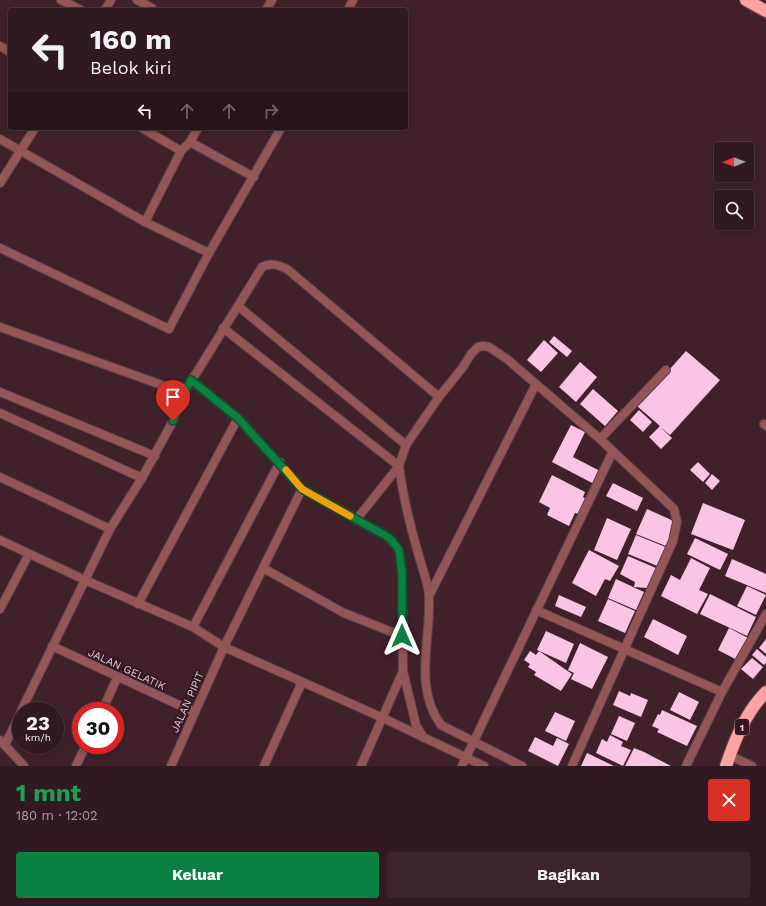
<!DOCTYPE html>
<html lang="id">
<meta charset="utf-8">
<style>
body{margin:0;font-family:"Work Sans",sans-serif;background:#3c262d;color:#f1f3f6;height:100vh;display:flex;flex-direction:column;font-size:15px;white-space:nowrap}
*{box-sizing:border-box;margin:0}
p{font-size:13px;color:#a8a0a5}
.icon{flex:none;width:22px;height:22px;fill:none;stroke:currentColor;stroke-width:2;stroke-linecap:round;stroke-linejoin:round}
.map{position:relative;height:766px;overflow:hidden}
.drawer{display:flex;flex-direction:column;background:#301920;flex:1}
.drawer>*{flex:none}
.guide{position:absolute;left:8px;top:8px;width:400px;height:122px;border-radius:4px;box-shadow:0 2px 6px #0003,0 0 0 1px #4b383e;background:#301920;color:#f1f3f6;overflow:hidden}
.needle{width:26px;rotate:269deg}
.fabs{position:absolute;left:714px;top:142px;display:grid;gap:8px}
.fabs a{display:grid;place-items:center;width:40px;height:40px;border-radius:4px;background:#301920;box-shadow:0 2px 6px #0003,0 0 0 1px #4b383e;font-size:20px}
.speed{position:absolute;left:12px;top:702px;display:flex;gap:8px;font-size:20px;font-weight:700;text-align:center}
.speed>*{display:grid;place-content:center;width:52px;height:52px;border-radius:50%;background:#301920;box-shadow:0 2px 6px #0003,0 0 0 1px #4b383e;line-height:1}
.speed small{font-size:10px;font-weight:400}
.speed .limit{border:6px solid #d22;background:#fff;color:#111}
.pin{position:absolute;display:grid;place-items:center;width:34px;height:34px;color:#fff;margin:-41px -17px;border-radius:50% 50% 50% 0;rotate:-45deg;box-shadow:0 0 4px #0007}
.pin .icon{rotate:45deg}
.me{position:absolute;width:44px;margin:-22px;rotate:0deg;stroke-linejoin:round;filter:drop-shadow(0 0 3px #0008)}
.turn{display:flex;align-items:center;gap:14px;height:84px;padding:0 16px;font-size:18px}
.turn .icon{width:52px;height:52px;stroke-width:2.5}
.turn b{display:block;font-size:28px;line-height:34px}
.lanes{display:flex;align-items:center;height:38px;padding:0 16px;background:#0003;justify-content:center;gap:20px;direction:ltr}
.lanes .off{opacity:.35}
.round{display:grid;place-items:center;flex:none;width:42px;height:42px;border-radius:4px;background:#3c262d}
.overview{display:flex;align-items:center;justify-content:space-between;height:68px;padding:0 16px}
h1{font-size:24px;font-weight:700;line-height:30px;color:#1e9e55}
.primary-button{display:flex;gap:8px;margin-top:auto;padding:8px 16px}
.primary-button a{flex:1;height:46px;border-radius:4px;background:#0b8043;color:#fff;font-size:16px;font-weight:700;line-height:46px;text-align:center}
.primary-button a+a{background:#3c262d;color:#f1f3f6}
.map>svg:first-child{display:block}
.building{fill:#fac4e5}
.lines{fill:none;stroke-linecap:round;stroke-linejoin:round}
.lane-casing{stroke:#5d4048;stroke-width:10}
.street-casing{stroke:#5d4048;stroke-width:10}
.highway-casing{stroke:#5d4048;stroke-width:14}
.lane{stroke:#935556;stroke-width:8}
.street{stroke:#935556;stroke-width:8}
.highway{stroke:#fea2a2;stroke-width:12}
.route-casing{stroke:#07532c;stroke-width:10}
.route{stroke:#0b8043;stroke-width:7}
.slow{stroke:#f59e0b;stroke-width:7}
.labels{text-anchor:middle;stroke-width:4;stroke-linejoin:round;paint-order:stroke}
.shield{fill:#351721;stroke:#ad969c;stroke-width:1}
.shield-label{font-size:10px;font-weight:bold;fill:#e1ccd1}
.street-label{font-size:11px;fill:#e1ccd1;stroke:#351721}
</style>
<div class="map">
<svg width="766" height="766" viewBox="0 0 766 766">
<rect width="100%" height="100%" fill="#40212a"/>
<g class="building">
<path d="M554 336 572 351 567 357 549 342Z"/>
<path d="M544 340 558 353 541 372 527 360Z"/>
<path d="M686 351 720 380 670 435 660 427 672 438 661 449 649 437 660 426 637 406Z"/>
<path d="M580 362 597 377 576 402 559 387Z"/>
<path d="M593 389 618 411 605 426 580 404Z"/>
<path d="M639 410 652 422 643 432 630 420Z"/>
<path d="M571 425 585 432 573 457 600 471 594 484 552 462Z"/>
<path d="M698 462 710 474 703 482 690 470Z"/>
<path d="M712 474 720 481 712 490 705 483Z"/>
<path d="M552 475 585 492 583 497 586 499 579 514 575 513 569 526 547 515 550 508 539 502Z"/>
<path d="M613 483 643 498 637 511 606 496Z"/>
<path d="M703 503 745 520 733 550 691 534Z"/>
<path d="M647 509 676 522 666 546 636 534Z"/>
<path d="M607 518 631 529 617 560 594 550Z"/>
<path d="M636 535 668 548 660 567 628 554Z"/>
<path d="M695 538 728 554 720 570 687 554Z"/>
<path d="M589 550 619 566 610 581 605 579 596 596 572 583Z"/>
<path d="M628 556 656 568 647 588 634 587 635 582 620 574Z"/>
<path d="M691 558 710 568 699 590 708 594 697 614 661 596 671 575 680 580Z"/>
<path d="M732 559 766 574V593L725 576Z"/>
<path d="M616 579 644 592 636 610 608 598Z"/>
<path d="M747 586 766 595 756 615 737 606Z"/>
<path d="M710 594 756 617 747 636 700 614Z"/>
<path d="M559 595 586 607 581 617 555 606Z"/>
<path d="M608 599 635 611 625 633 598 621Z"/>
<path d="M653 619 687 636 678 655 644 637Z"/>
<path d="M729 628 750 639 739 661 718 650Z"/>
<path d="M546 631 574 644 566 663 537 650Z"/>
<path d="M766 639V654L759 648Z"/>
<path d="M580 643 608 657 592 689 571 679 574 673 568 670Z"/>
<path d="M757 649 766 657V663L764 665 752 655Z"/>
<path d="M530 651 536 655 539 651 572 674 561 691 534 675 536 672 528 667 530 664 524 660Z"/>
<path d="M752 658 763 667 753 679 741 669Z"/>
<path d="M619 691 630 696 631 693 648 700 641 717 613 705Z"/>
<path d="M679 692 699 702 690 720 670 710Z"/>
<path d="M662 710 697 726 687 746 657 732 659 729 652 726 658 714 660 715Z"/>
<path d="M555 712 575 721 566 741 545 731Z"/>
<path d="M619 716 635 723 627 741 611 734Z"/>
<path d="M610 735 623 742 621 746 631 750 623 766 596 753 602 739 607 742Z"/>
<path d="M535 737 553 746 557 738 569 744 558 766 528 751Z"/>
<path d="M634 748 644 752 671 766H625Z"/>
<path d="M587 753 614 766H581Z"/>
</g>
<g class="lines">
<g class="lane-casing">
<g id="lane">
<path d="M764 424 766 426"/>
<path d="M729 755 752 766"/>
</g>
</g>
<g class="street-casing">
<g id="street">
<path d="M61 0 81 10"/>
<path d="M137 0 152 8"/>
<path d="M105 10 111 0"/>
<path d="M266 10 272 0"/>
<path d="M348 10 353 0"/>
<path d="M0 46 10 52"/>
<path d="M142 128 181 151"/>
<path d="M0 139 145 222 209 253"/>
<path d="M190 142 254 177"/>
<path d="M0 183 35 128"/>
<path d="M145 222 181 151 190 142 198 128"/>
<path d="M0 248 169 329 209 253 281 128"/>
<path d="M238 306 406 445"/>
<path d="M0 327 184 393"/>
<path d="M223 328 399 466C403 497 410 526 419 556 422 569 429 584 429 597 431 642 413 686 441 725L522 766"/>
<path d="M191 380 238 418 302 489 388 537 399 550 402 573 403 671 416 725 424 738"/>
<path d="M0 392 155 456"/>
<path d="M0 413 142 478"/>
<path d="M600 439 666 370"/>
<path d="M0 477 110 529"/>
<path d="M356 520 399 466 406 445 439 397 463 367 471 354 478 347 483 346 489 347 507 359 536 384 600 439 674 509 677 522 673 541 572 766"/>
<path d="M0 540 85 580 193 627 224 647 383 718 484 766"/>
<path d="M263 568 344 613 402 636"/>
<path d="M429 596 536 384"/>
<path d="M138 604 238 418"/>
<path d="M0 609 29 554"/>
<path d="M536 610 722 692"/>
<path d="M193 627 280 462"/>
<path d="M52 646 194 712"/>
<path d="M21 711 110 529 142 478 173 421 184 393 262 267C271 262 278 265 287 269L439 397"/>
<path d="M102 711 117 678"/>
<path d="M0 740 24 766"/>
<path d="M5 745 21 712"/>
<path d="M76 766 86 745"/>
<path d="M171 766 224 647 302 489"/>
<path d="M264 766 302 682"/>
<path d="M361 766 403 671"/>
<path d="M462 766 613 451"/>
<path d="M686 766 722 692 766 614"/>
</g>
</g>
<g class="highway-casing">
<g id="highway">
<path d="M746 0 766 11"/>
<path d="M726 766C735 739 746 712 766 692"/>
</g>
</g>
<use href="#lane" class="lane"/>
<use href="#street" class="street"/>
<use href="#highway" class="highway"/>
</g>
<g class="lines">
<g class="route-casing">
<path id="route" d="M173 421 184 393 191 380 238 418 302 489 388 537 393 542 399 550 402 573V636"/>
</g>
<use href="#route" class="route"/>
<path class="slow" d="M286 470 302 489 350 516"/>
</g>
<g class="labels">
<rect class="shield" x="735" y="719" width="14" height="16" rx="3"/>
<g class="shield-label">
<text x="742" y="731">1</text>
</g>
<g class="street-label">
<text transform="translate(127 669) rotate(25)" y="4">JALAN GELATIK</text>
<text transform="translate(187 702) rotate(-66)" y="4">JALAN PIPIT</text>
</g>
</g>
</svg>
<div class="fabs">
<a><svg class="needle" viewBox="-14 -14 28 28"><path d="M0-13l5 13h-10z" fill="#e53935"/><path d="M0 13l5-13h-10z" fill="#a8a0a5"/></svg></a>
<a><svg class="icon" aria-label="search" viewBox="0 0 24 24"><circle cx="10" cy="10" r="6"/><path d="M15 15l6 6"/></svg></a>
</div>
<div class="speed"><div>23<small>km/h</small></div><div class="limit">30</div></div>
<div class="pin" style="left:173px;top:421px;background:#d93025"><svg class="icon" aria-label="arrive" viewBox="0 0 24 24"><path d="M6 21V4h12l-3 4 3 4H6"/></svg></div>
<svg class="me" style="left:402px;top:636px" viewBox="-20 -20 40 40"><path d="M0-17L14 15 0 8-14 15z" fill="#0b8043" stroke="#fff" stroke-width="4"/></svg>
<div class="guide">
<div class="turn"><svg class="icon" aria-label="left" viewBox="0 0 24 24"><path d="M17 20v-9H6M10 6l-5 5 5 5"/></svg><div><b>160 m</b>Belok kiri</div></div>
<div class="lanes"><svg class="icon" aria-label="left" viewBox="0 0 24 24"><path d="M17 20v-9H6M10 6l-5 5 5 5"/></svg><svg class="icon off" aria-label="ahead" viewBox="0 0 24 24"><path d="M12 20V5M6 11l6-6 6 6"/></svg><svg class="icon off" aria-label="ahead" viewBox="0 0 24 24"><path d="M12 20V5M6 11l6-6 6 6"/></svg><svg class="icon off" aria-label="right" viewBox="0 0 24 24"><path d="M7 20v-9h11M14 6l5 5-5 5"/></svg></div>
</div>
</div>
<section class="drawer">
<div class="overview"><div><h1>1 mnt</h1><p>180 m · 12:02</p></div><a class="round" style="background:#d93025;color:#fff"><svg class="icon" aria-label="close" viewBox="0 0 24 24"><path d="M6 6l12 12M18 6L6 18"/></svg></a></div>
<div class="primary-button"><a>Keluar</a><a>Bagikan</a></div>
</section>
